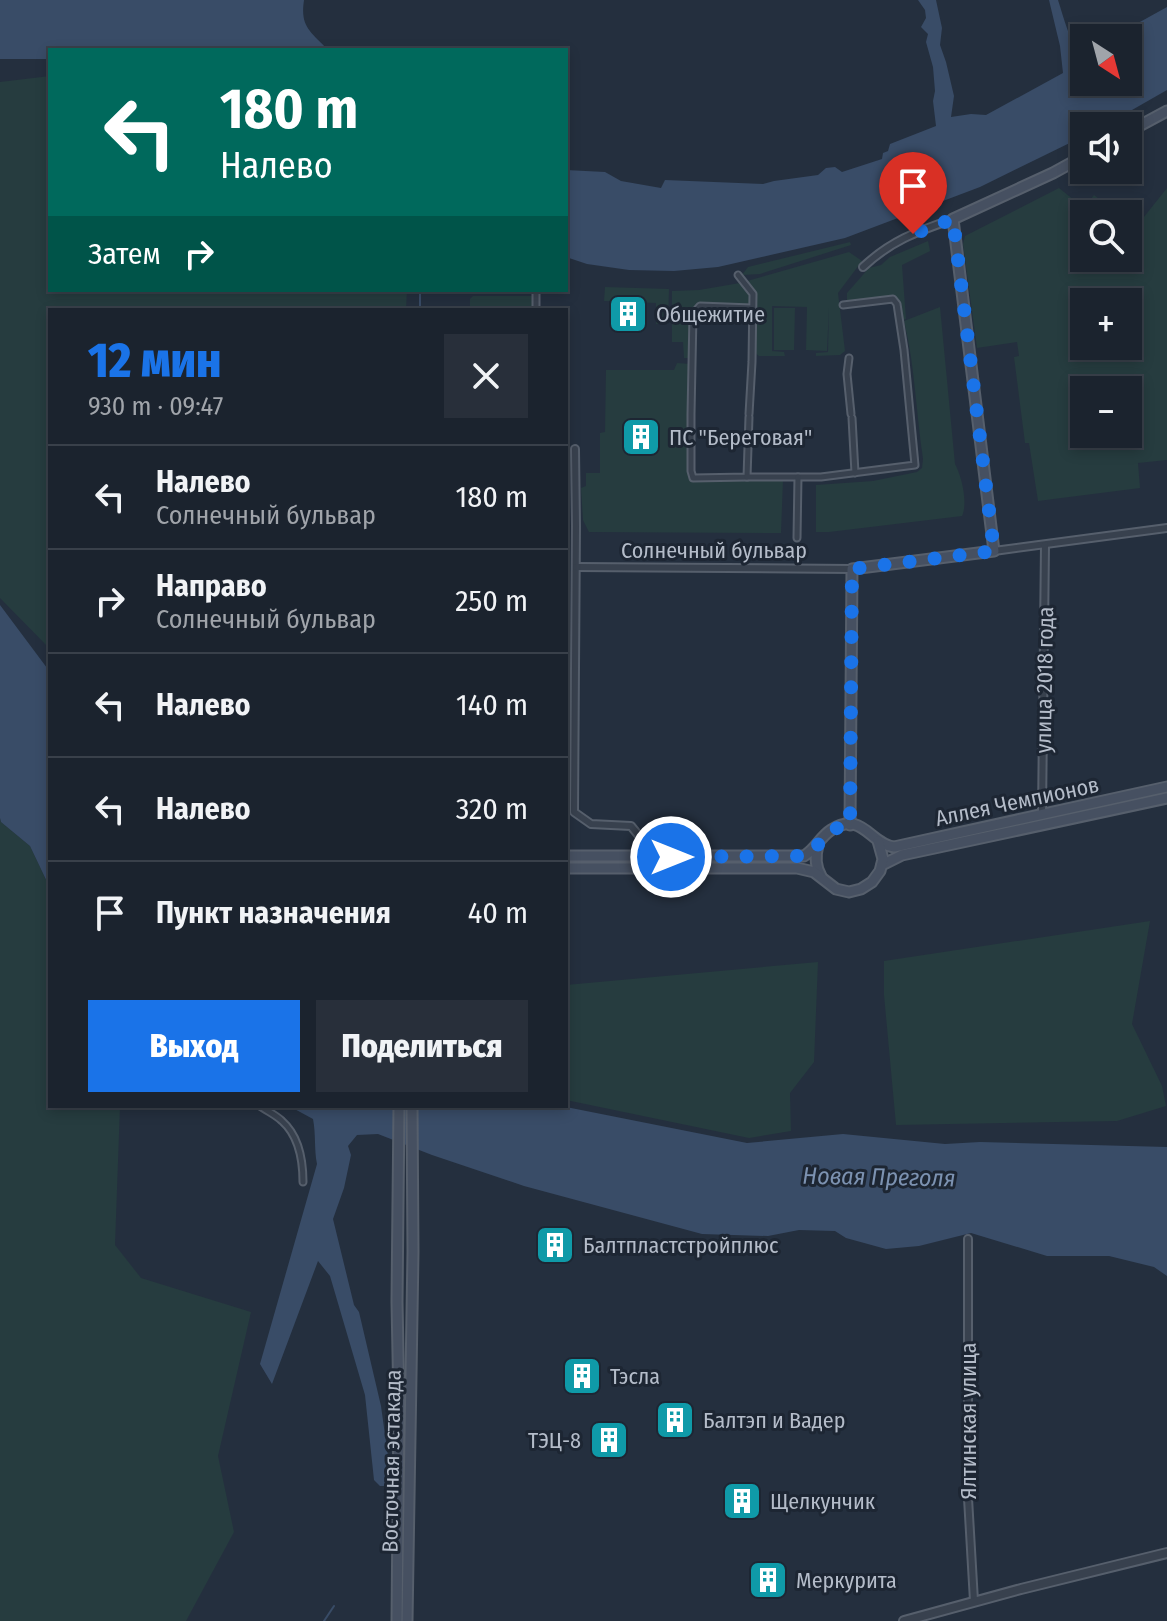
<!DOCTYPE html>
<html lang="ru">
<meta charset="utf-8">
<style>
body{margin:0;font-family:"Fira Sans Condensed",sans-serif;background:#282f3a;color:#f1f3f6;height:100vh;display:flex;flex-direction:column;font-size:30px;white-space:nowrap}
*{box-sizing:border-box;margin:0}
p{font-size:26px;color:#a0a4aa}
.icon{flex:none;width:44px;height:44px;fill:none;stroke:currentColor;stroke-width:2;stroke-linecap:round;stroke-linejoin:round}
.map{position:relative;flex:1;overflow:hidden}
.sheet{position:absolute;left:48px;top:308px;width:520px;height:800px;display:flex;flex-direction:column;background:#1b232e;border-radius:0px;box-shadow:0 4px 12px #0003,0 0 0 2px #39404a}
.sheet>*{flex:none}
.hud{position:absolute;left:48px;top:48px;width:520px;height:244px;border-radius:0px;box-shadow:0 4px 12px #0003,0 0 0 2px #39404a;background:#00695c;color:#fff;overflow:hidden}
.needle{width:52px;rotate:144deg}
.tools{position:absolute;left:1070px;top:24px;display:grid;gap:16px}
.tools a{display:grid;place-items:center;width:72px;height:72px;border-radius:0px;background:#1b232e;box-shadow:0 4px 12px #0003,0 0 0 2px #39404a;font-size:40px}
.pin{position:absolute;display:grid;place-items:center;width:68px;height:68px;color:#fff;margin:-82px -34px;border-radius:50% 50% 50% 0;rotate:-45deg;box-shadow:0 0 8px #0007}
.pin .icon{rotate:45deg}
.me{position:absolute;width:88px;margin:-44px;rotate:90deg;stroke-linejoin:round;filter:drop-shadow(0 0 6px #0008)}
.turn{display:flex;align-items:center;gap:28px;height:168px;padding:0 40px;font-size:36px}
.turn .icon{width:104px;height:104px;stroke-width:2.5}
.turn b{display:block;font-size:56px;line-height:68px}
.then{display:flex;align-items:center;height:76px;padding:0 40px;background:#0003;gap:16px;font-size:30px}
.round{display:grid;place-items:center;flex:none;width:84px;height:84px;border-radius:0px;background:#282f3a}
.overview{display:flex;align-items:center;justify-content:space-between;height:136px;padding:0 40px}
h1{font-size:48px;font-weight:800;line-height:60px;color:#1a73e8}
.primary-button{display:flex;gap:16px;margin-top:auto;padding:16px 40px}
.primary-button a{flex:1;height:92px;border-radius:0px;background:#1a73e8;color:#fff;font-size:32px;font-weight:800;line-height:92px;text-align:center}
.primary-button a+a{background:#282f3a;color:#f1f3f6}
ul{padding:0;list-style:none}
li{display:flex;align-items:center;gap:24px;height:104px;padding:0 40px;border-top:2px solid #39404a}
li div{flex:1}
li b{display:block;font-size:30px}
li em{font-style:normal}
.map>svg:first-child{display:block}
.green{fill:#263c3f;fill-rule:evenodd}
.water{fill:#394c67}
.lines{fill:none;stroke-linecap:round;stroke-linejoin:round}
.stream{stroke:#394c67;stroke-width:2}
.pedestrian-casing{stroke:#565f6c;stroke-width:9}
.minor-casing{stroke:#565f6c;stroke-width:10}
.tertiary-casing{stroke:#565f6c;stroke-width:12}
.secondary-casing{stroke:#565f6c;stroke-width:13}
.pedestrian{stroke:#38414e;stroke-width:5}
.minor{stroke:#38414e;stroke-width:6}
.tertiary{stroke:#38414e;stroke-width:8}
.secondary{stroke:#465061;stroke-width:9}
.route{stroke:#1a73e8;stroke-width:14;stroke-dasharray:0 25.2}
.labels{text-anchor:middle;stroke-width:6;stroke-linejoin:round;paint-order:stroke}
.poi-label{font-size:22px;fill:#b4bcc9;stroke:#1d2633;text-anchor:start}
.street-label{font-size:22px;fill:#b4bcc9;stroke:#1d2633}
.water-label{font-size:24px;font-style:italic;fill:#7c92b1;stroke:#1d2633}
</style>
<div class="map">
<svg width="1167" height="1621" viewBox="0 0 1167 1621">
<rect width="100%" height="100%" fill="#242f3e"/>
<g class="green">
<path d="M50 76V290H407L406 310H50V649L0 598V82Z"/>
<path d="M1059 188 1084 208 1094 195 1118 214H1084V258H1128V221L1136 227 1167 188V460L1138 463 1140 488 1038 501 1029 443H1025L1014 357 1019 356 1017 342 977 348 963 244 965 236ZM1084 302H1128V346H1084ZM1084 390H1128V434H1084Z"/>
<path d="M928 241 930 251 902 265 906 319 903 320 901 302 896 297 847 301V293L869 268 881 265 890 257Z"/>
<path d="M850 242 851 245 760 274 742 275 748 267Z"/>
<path d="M849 252 862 261 838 293 845 351 840 355 816 356V353L828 352 829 307 827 351 806 350 807 307 772 306V351L784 352 785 356H759L755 353 756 294 754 289 747 281Z"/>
<path d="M740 283 751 295 749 304H699L692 312 691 358H684L683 342H672V291L699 290Z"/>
<path d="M605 287 669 289 668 324H656V303L604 301Z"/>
<path d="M473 296H533V310H470V299Z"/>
<path d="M940 307 955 464C962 477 968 503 962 516L829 532H816V485L873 481 917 472 922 468 923 459C916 413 915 366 904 321Z"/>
<path d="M774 308H795L794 350H774Z"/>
<path d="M677 363 690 364 688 416 690 476 693 480 741 479 783 480 781 533 589 532 583 520 581 488 586 486V473H600V433L605 432 606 370H674Z"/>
<path d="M0 818 1 822 30 846 50 888V1106H120L115 1245 141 1278 251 1312 218 1456 234 1532 186 1621H0Z"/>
<path d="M1150 921 1132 1024 1162 1086 1166 1106 1117 1121 896 1125 884 995V961Z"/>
<path d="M818 962 814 1062 790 1093 791 1131 749 1138 566 1100V985Z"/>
</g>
<g class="water">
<path d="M0 0H304C300 27 310 31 328 50H50V59H0Z"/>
<path d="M918 0H936L942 28 940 45 946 62 954 96 951 117 971 114 986 115 1063 73 1060 46 1049 0H1058C1064 19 1069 38 1079 55L1084 53V82H1128V38H1111L1167 7V90L1104 126H1084V136L980 187 845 238 718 267 674 271 629 270 587 264 566 257V170L605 172 621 181 661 188 665 180 763 184 774 181 818 175 826 168 835 167 842 172 882 159 883 153 888 151 890 144 936 126 933 101 935 91 933 67 926 42 928 34 921 27 926 18 925 10Z"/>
<path d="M0 605 50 672V888L30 846 1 822 0 818Z"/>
<path d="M289 1106H561L747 1143 843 1134 945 1144 980 1142 1167 1147V1276L1154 1267 1109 1256H1047L971 1233 919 1246 886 1249 846 1238 835 1231 799 1230 768 1236 702 1234 524 1186 432 1155 378 1134 357 1135 348 1146 351 1155 344 1188 333 1219 354 1305 359 1312 381 1406 391 1478 385 1486H380L374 1480 365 1395 330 1276 318 1261 272 1384 260 1364 317 1164C314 1149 316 1134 313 1119Z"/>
</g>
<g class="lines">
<g class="stream">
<path d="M420 310V290"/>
<path d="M324 1621 334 1606"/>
</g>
<g class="pedestrian-casing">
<g id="pedestrian">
<path d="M738 275 753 294 752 362 749 414"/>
<path d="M536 290V310"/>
<path d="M849 358 847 374 851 414"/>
<path d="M749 417 747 477 693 478 691 471V414L693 314 700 306 752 308"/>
<path d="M852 418 855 473"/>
<path d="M747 477H821L915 465 904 350 897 304 893 299 843 305"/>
<path d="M797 538 798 477"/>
<path d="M260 1106C267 1111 276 1115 282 1121 299 1136 303 1161 303 1182"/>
</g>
</g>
<g class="minor-casing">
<g id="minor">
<path d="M863 267C892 240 916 232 953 219"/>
<path d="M575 449 576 526 574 812 591 824 631 826 640 837V856"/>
<path d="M994 551 1167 528"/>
<path d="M576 567 852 569"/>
<path d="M1042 814 1045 545"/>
<path d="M968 1239V1498L974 1601"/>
</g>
</g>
<g class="tertiary-casing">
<path id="tertiary" d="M904 1621 1021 1589 1167 1553"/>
</g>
<g class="secondary-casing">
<g id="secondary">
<path d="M1128 132 1167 111"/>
<path d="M850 825 852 569 994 551 953 219 1053 173 1084 156"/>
<path d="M818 845C815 856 815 866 821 876"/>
<path d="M566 856H804C816 849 820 837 831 830 862 810 870 844 894 847L1167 787"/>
<path d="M882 865 902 855 1167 798"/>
<path d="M566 868H797L814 872 836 889 849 892 861 889 872 882 880 871 883 859 878 841"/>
<path d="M397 1621 399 1404 397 1302 399 1106"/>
<path d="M407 1621 413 1252 412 1106"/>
</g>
</g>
<use href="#pedestrian" class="pedestrian"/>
<use href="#minor" class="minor"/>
<use href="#tertiary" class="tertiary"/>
<use href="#secondary" class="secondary"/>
</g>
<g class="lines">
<path class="route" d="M671 857 804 856C823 846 824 827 850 825L852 569 994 551 953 219 913 234"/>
</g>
<defs>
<g id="building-square" transform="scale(2)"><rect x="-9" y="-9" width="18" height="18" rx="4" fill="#0f9aa8" stroke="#1d2633"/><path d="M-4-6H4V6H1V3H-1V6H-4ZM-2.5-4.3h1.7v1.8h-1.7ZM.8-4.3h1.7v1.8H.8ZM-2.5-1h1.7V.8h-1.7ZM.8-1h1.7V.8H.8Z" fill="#fff"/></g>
</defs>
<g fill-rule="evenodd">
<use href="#building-square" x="628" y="314"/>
<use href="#building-square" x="641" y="437"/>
<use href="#building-square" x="555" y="1245"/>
<use href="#building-square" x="582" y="1376"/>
<use href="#building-square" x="675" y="1420"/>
<use href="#building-square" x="609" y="1440"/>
<use href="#building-square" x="742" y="1501"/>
<use href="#building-square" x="768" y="1580"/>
</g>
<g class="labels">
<g class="poi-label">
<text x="656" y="322">Общежитие</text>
<text x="669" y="445">ПС "Береговая"</text>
<text x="583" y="1253">Балтпластстройплюс</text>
<text x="610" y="1384">Тэсла</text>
<text x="703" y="1428">Балтэп и Вадер</text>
<text x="581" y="1448" text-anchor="end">ТЭЦ-8</text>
<text x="770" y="1509">Щелкунчик</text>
<text x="796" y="1588">Меркурита</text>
</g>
<g class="street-label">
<text x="714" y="558">Солнечный бульвар</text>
<text transform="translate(1044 680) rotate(-89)" y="8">улица 2018 года</text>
<text transform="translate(1017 801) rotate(-12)" y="8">Аллея Чемпионов</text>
<text transform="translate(968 1421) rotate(-90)" y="8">Ялтинская улица</text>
<text transform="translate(391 1461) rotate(-89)" y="8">Восточная эстакада</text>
</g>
<g class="water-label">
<text transform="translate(879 1177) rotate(1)" y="8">Новая Преголя</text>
</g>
</g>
</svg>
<div class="tools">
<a><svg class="needle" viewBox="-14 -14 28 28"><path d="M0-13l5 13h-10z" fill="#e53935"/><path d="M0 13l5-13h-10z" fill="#a0a4aa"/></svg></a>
<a><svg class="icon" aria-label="sound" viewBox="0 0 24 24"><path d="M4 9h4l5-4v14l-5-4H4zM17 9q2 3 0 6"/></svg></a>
<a><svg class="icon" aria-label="search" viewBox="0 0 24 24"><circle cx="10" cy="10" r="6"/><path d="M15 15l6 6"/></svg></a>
<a>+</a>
<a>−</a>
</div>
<div class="pin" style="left:913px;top:234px;background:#d93025"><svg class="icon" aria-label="arrive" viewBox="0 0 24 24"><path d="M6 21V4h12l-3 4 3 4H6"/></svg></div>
<svg class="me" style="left:671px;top:857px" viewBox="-20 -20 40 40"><circle r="17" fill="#1a73e8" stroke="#fff" stroke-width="3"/><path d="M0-11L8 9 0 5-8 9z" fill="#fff"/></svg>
<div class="hud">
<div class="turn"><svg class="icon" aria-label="left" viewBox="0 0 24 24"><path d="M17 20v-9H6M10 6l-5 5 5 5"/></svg><div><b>180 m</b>Налево</div></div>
<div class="then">Затем<svg class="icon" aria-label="right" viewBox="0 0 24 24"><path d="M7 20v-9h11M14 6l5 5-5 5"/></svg></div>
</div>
<section class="sheet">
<div class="overview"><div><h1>12 мин</h1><p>930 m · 09:47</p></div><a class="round"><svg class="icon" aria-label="close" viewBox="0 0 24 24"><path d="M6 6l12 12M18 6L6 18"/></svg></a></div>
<ul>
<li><svg class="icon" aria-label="left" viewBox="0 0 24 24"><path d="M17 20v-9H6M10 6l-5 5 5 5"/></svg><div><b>Налево</b><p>Солнечный бульвар</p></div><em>180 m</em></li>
<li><svg class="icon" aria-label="right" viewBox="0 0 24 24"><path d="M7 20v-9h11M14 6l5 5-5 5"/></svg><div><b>Направо</b><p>Солнечный бульвар</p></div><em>250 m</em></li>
<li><svg class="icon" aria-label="left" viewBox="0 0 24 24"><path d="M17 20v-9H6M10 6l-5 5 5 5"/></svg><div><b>Налево</b></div><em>140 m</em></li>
<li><svg class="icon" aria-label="left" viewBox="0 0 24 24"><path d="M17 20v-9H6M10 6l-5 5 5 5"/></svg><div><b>Налево</b></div><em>320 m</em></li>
<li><svg class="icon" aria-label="arrive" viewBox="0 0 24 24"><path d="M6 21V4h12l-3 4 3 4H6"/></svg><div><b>Пункт назначения</b></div><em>40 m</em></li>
</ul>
<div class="primary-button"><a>Выход</a><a>Поделиться</a></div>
</section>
</div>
